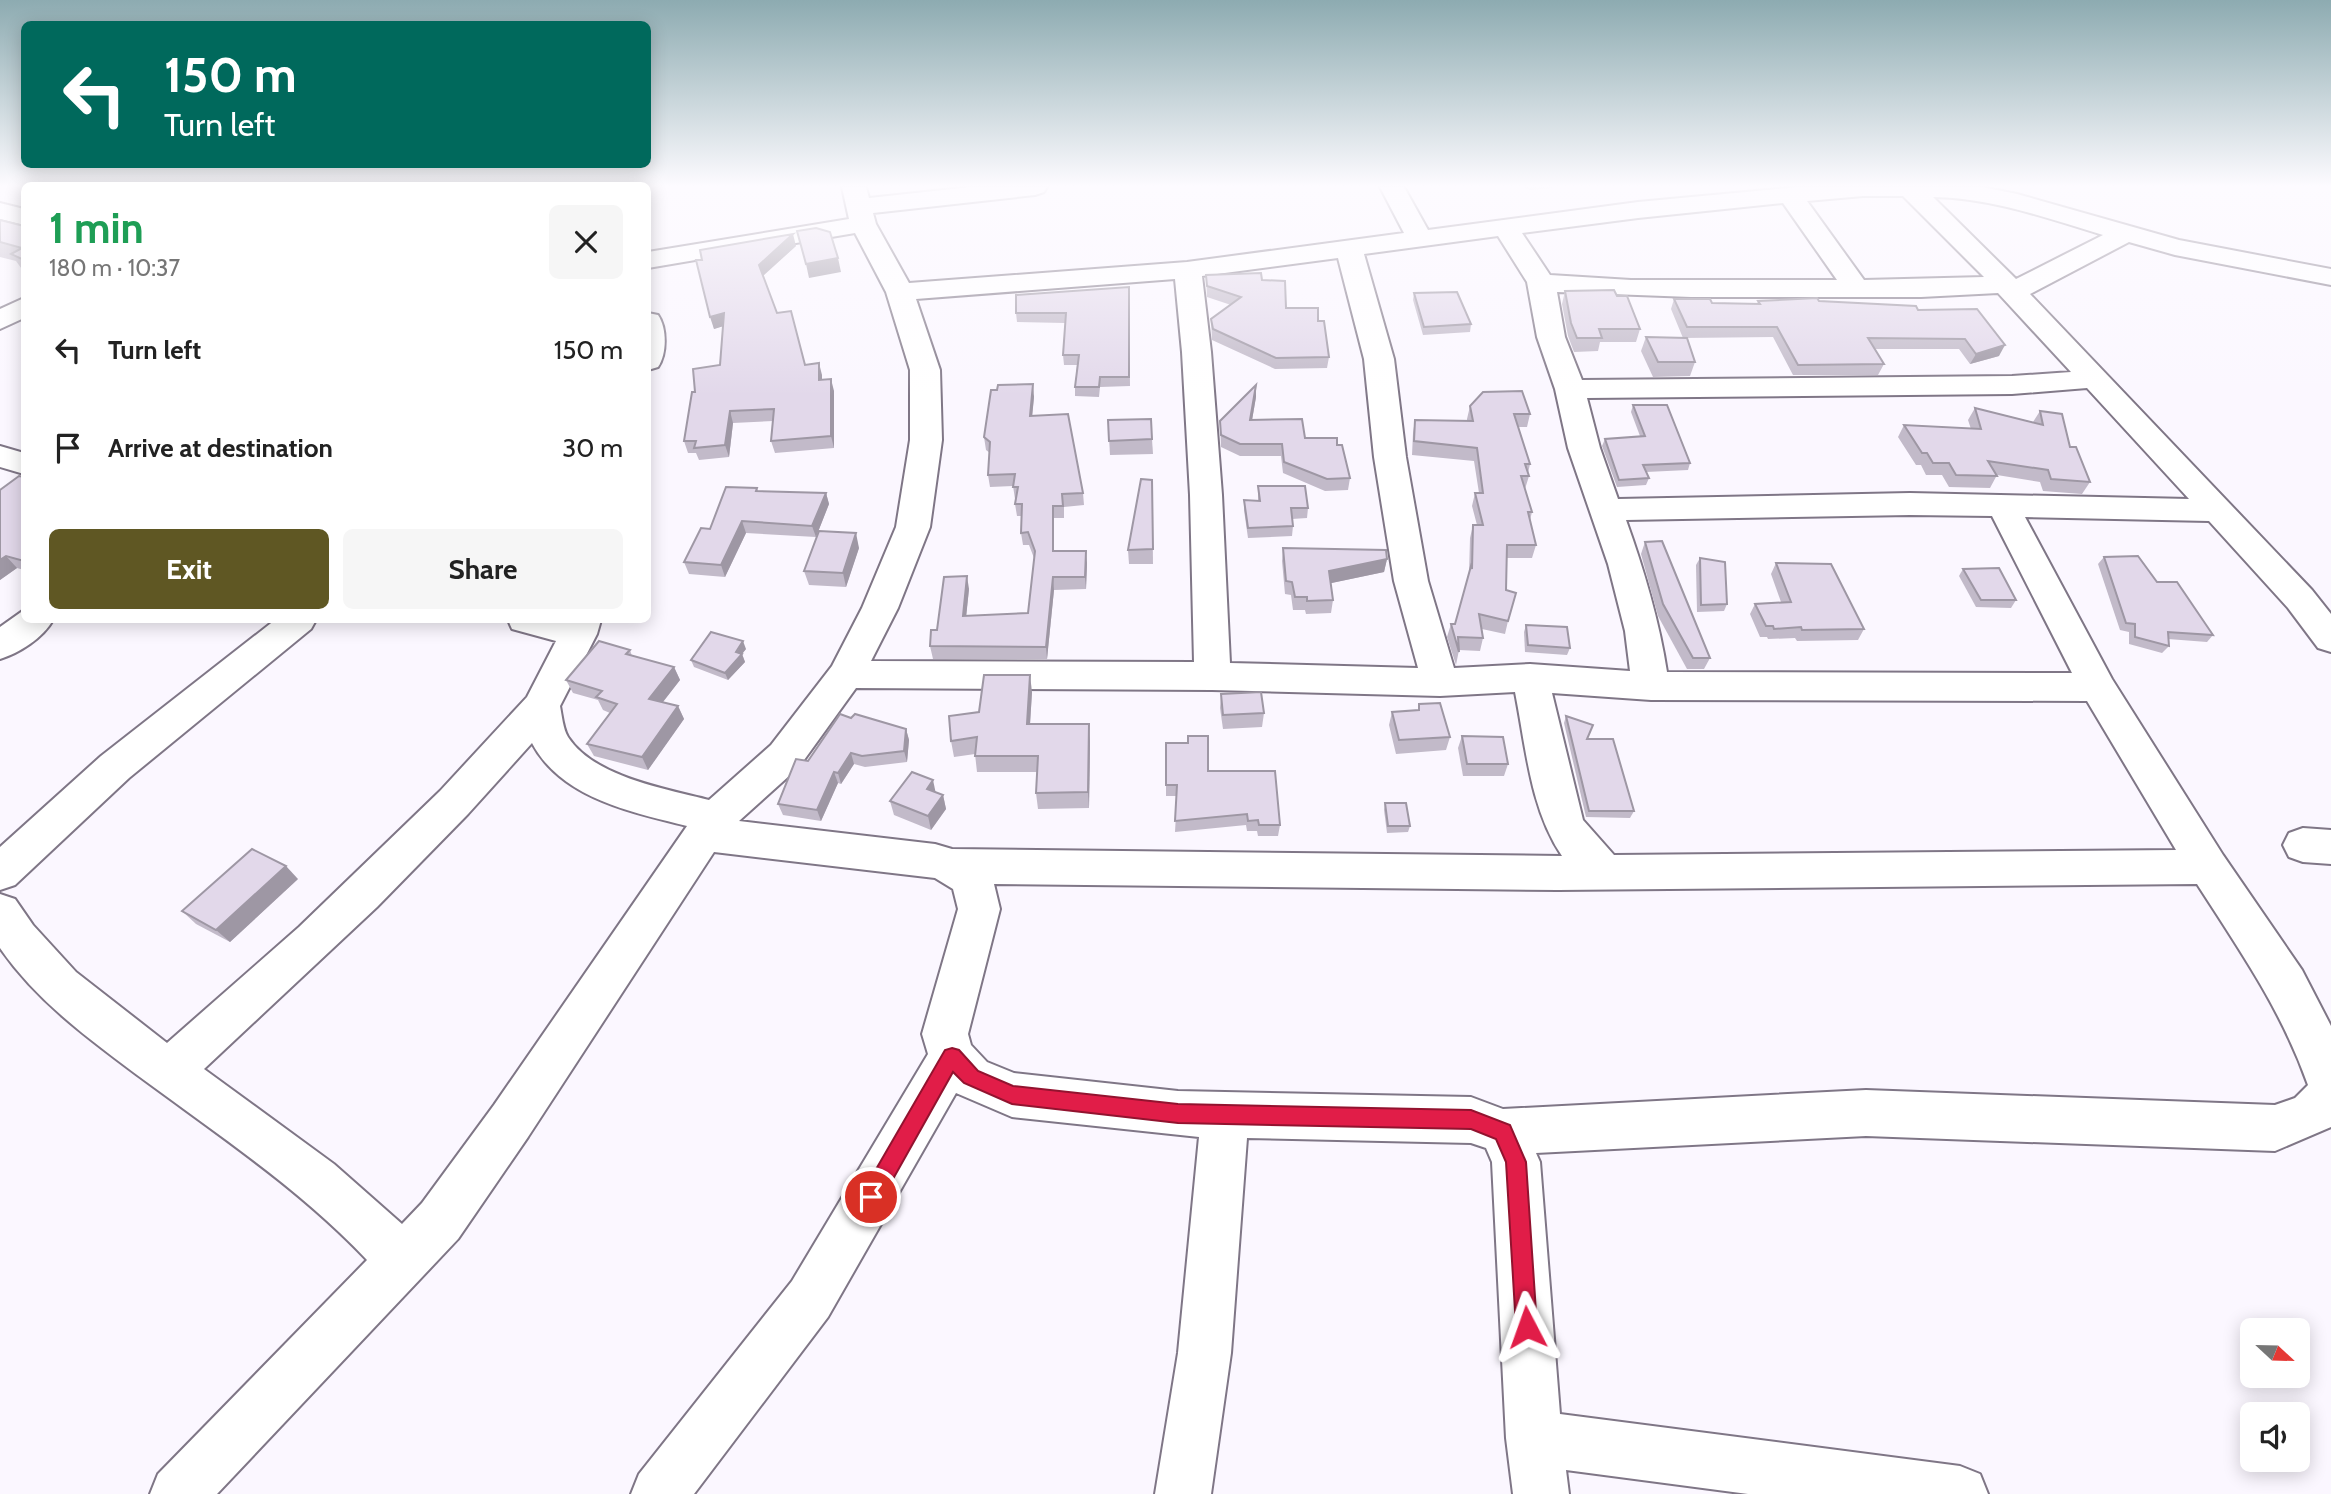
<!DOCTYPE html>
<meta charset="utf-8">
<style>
body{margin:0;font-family:Cabin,sans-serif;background:#f6f6f6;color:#222;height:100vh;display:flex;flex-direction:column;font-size:26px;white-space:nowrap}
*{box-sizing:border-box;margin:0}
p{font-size:23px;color:#767676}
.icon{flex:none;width:38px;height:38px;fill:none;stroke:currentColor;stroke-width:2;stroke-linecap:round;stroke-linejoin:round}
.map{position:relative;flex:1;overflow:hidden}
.side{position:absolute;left:21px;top:182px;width:630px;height:441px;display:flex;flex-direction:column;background:#fff;border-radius:10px;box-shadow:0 4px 18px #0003}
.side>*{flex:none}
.hud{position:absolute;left:21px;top:21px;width:630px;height:147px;border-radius:10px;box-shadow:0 4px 18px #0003;background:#00695c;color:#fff;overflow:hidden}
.needle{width:46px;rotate:112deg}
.tools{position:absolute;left:2240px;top:1318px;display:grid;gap:14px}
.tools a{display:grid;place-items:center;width:70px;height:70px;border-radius:10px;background:#fff;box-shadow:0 4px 18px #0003;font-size:35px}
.pin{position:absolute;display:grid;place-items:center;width:60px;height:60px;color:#fff;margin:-30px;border:4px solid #fff;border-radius:50%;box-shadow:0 2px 7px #0007}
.me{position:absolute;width:77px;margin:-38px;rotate:356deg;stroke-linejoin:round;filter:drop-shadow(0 0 5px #0008)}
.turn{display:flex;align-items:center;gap:24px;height:147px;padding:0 28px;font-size:32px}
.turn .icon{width:91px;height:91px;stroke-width:2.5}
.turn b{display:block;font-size:49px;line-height:60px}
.round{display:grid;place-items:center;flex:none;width:74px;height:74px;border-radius:10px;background:#f6f6f6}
.head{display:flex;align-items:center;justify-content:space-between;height:119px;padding:0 28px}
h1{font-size:42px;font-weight:700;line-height:52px;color:#1e9e55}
.primary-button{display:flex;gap:14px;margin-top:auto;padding:14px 28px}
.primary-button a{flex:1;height:80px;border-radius:10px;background:#5f5723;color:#fff;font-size:28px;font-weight:700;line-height:80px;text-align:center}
.primary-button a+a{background:#f6f6f6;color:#222}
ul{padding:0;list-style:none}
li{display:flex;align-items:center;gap:21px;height:98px;padding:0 28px}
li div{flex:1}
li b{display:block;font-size:26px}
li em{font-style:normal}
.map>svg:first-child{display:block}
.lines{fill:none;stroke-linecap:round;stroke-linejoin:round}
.minor-casing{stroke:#7f7686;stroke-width:4}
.minor{fill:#fff;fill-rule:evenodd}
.wall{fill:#c2bac9}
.shaded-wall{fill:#9e97a4}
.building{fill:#e2d8ea;stroke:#9e97a4;stroke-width:2}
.route{fill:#e11d48;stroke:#92132f;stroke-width:2}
</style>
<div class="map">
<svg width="2331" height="1494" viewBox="0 0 2331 1494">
<rect width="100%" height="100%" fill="#fbf7ff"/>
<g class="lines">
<g class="minor-casing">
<g id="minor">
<path d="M842 187H866L869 198 971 187H1047L1044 192 1035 195 873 213 876 224 909 283 1187 262 1404 233 1380 187H1404L1428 230 1638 202 1798 187H1982L2017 194 2179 240 2331 269V285L2175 255 2129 242 2030 294 2312 590 2331 614V652L2318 648 2288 608 2209 521 2025 517 2112 679 2223 855 2302 970 2331 1026V1127L2275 1151 1866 1136 1536 1153 1540 1162 1560 1414 1960 1466 1980 1474 1988 1494H1748L1566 1470 1569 1494H1513L1506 1438 1492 1162 1486 1148 1471 1143 1247 1138 1231 1353 1211 1494H1155L1178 1353 1199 1137 1012 1117 956 1093 828 1317 694 1494H631L639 1474 792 1281 928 1054 922 1034 958 909 953 889 935 878 714 852 528 1137 458 1239 217 1494H150L158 1474 367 1260C302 1191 220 1136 144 1080 93 1042 37 1002 0 948V894L15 899 33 925 76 972 167 1043 299 927 440 791 527 697 556 641 512 629 508 620H601L597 634 560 706C562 716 563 729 568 737 594 777 666 789 709 800L771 745 832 666 862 608 896 527 910 440V370L886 292 855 233 648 268V252L849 219ZM1863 196H1903L1984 277 1864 280 1807 201ZM1933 197C1992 198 2047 218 2103 235L2016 279ZM1783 203 1837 280H1631L1550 275 1522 233 1638 218ZM1498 236 1527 282 1537 337 1555 389 1568 448 1608 564 1625 631 1630 671 1530 664 1454 668 1428 581 1406 457 1394 359 1364 254ZM1338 258 1364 359 1374 457 1394 581 1418 668 1230 663 1222 495 1211 352 1202 276ZM1175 279 1182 352 1190 495 1194 662 871 661 898 608 930 527 942 440 940 370 916 299ZM1557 292 1691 297H1921L1998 293 2071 372 2012 376 1582 380 1565 337ZM2087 388 2189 499 1910 493 1618 499 1600 448 1587 398 2012 394ZM1910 515 1992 516 2072 673 1667 672C1659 620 1644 570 1626 520ZM856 688 1212 690 1440 696 1515 692C1526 747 1530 809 1562 856L952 849 935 844 739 821 799 767ZM1552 693 1651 700 2087 701 2176 850 1614 855 1583 820ZM532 743C561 798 631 812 687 826L494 1105 422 1203 402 1224 334 1164 204 1069 377 907 468 814ZM994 884 1558 890 2197 884C2240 951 2281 1009 2308 1085L2295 1098 2275 1105 1866 1090 1503 1109 1471 1097 1178 1091 1014 1073 987 1062 971 1045 968 1034 1000 909Z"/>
<path d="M0 203 24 209V225L0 219Z"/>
<path d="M24 298V318L0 329V309Z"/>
<path d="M648 313 658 315C667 328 667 354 658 367L648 370Z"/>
<path d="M0 446 24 453V474L0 467Z"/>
<path d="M24 610V620H53C43 638 19 653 0 659V627Z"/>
<path d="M275 620H316L311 629 129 778 15 885 0 890V847L101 756Z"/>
<path d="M2303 828 2331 830V864L2303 862 2289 857 2283 845 2289 833Z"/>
</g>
</g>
<use href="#minor" class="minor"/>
</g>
<g class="wall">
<path d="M1522 187H1560L1531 190Z"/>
<path d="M0 220 24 226V272L16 261 0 257Z"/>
<path d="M796 246 763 275 777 313 805 365 822 375V380L834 391V448L775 453 771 441 773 421 733 423 729 457 699 460 696 453H688L684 441 695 392 720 365 723 326 714 329 702 260Z"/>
<path d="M1206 275 1262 280 1286 308 1318 321 1329 357 1327 368 1275 369 1212 340 1211 319 1231 305 1207 297Z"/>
<path d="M1129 287 1130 386 1100 387 1099 397 1075 396V387L1077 365H1064L1063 355 1065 323 1017 322 1016 313Z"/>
<path d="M1565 291 1617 296 1640 329 1636 342H1600L1598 351 1574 352 1568 336 1562 304Z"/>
<path d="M1414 293 1471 324 1470 332 1423 335 1413 300Z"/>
<path d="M1674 299 1712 303 1757 304 1758 301H1819L1918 310 1999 356 1970 364 1959 349H1874L1884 364 1878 375H1793L1773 337 1683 338 1671 309Z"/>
<path d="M1646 337 1695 362 1690 376 1653 377 1641 351Z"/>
<path d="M1034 397 1032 416 1083 493 1084 505 1064 507V518H1054V551L1087 563 1086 589 1054 590 1047 659H933L930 646 937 630 969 589 966 616 1028 613 1034 558 1029 545H1023L1021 533 1022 516H1017L1015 504 1016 499H1015L1013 486 990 487 988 475 990 453 986 450 984 437Z"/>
<path d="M1256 397 1252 420 1305 438 1337 445 1350 478 1348 490 1325 491 1283 473 1281 456H1240L1221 447 1220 421Z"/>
<path d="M1633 405 1690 463 1688 470 1646 472 1649 478 1646 485 1617 487 1602 446 1605 439 1640 436 1631 412Z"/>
<path d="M1470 406 1530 414 1527 427H1518L1530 464 1528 473 1529 476 1525 489 1532 512 1530 520 1536 545 1532 558H1506V590L1508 621 1505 634 1482 629 1483 638 1480 651 1459 650 1456 665 1447 637 1451 624H1455L1469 575 1470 538 1473 525H1477L1472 506 1475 493H1479L1474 461 1412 455 1413 433 1415 420 1467 421V419Z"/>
<path d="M1975 408 2033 422 2040 411 2070 447 2090 482 2082 494 2043 491 2040 482 1997 475 1990 488 1949 487 1942 475H1926L1921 465H1916L1898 437 1904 425 1971 429 1968 420Z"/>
<path d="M1108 420 1152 439 1153 454 1110 455Z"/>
<path d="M24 477V570L17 568 0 580V490Z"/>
<path d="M1152 480 1153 564H1129L1128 550Z"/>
<path d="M1258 486 1308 508 1307 518 1292 519 1293 526 1292 536 1248 538 1244 510V500H1258Z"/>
<path d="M757 488 758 491 826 493 829 504 816 537 746 533 725 577 689 574 684 562 710 529Z"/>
<path d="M1645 542 1710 658 1704 669H1687L1658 616 1641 554Z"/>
<path d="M859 548 846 587 809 585 804 571Z"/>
<path d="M1283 548 1387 559 1384 572 1331 583 1333 600 1331 613 1306 614 1305 610H1293L1291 595 1285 594 1282 561Z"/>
<path d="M2104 557 2157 582 2213 635 2207 642 2168 639 2169 646 2162 653 2129 644V632L2120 630 2098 564Z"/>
<path d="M1700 558 1727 604 1724 611 1697 612 1696 565Z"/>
<path d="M1776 563 1864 629 1858 640 1797 641 1795 638 1768 639 1767 637H1760L1750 614 1755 604 1781 602 1771 574Z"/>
<path d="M1963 569 2016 600 2011 608 1976 607 1959 576Z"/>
<path d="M1526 625 1570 648 1567 655 1525 652 1524 632Z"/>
<path d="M746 649 742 654 745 662 728 680 694 667 691 660Z"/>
<path d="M630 650 632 656 674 667 680 680 663 702 678 706 684 719 648 770 594 756 587 744 610 713 603 710 598 700 573 693 566 680Z"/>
<path d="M1032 692 1030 724 1090 741 1089 808 1038 809 1036 793 1037 772H977L975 754 954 757 951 741 979 712Z"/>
<path d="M1221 694 1264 713 1262 727 1223 729 1220 708Z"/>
<path d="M1419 704 1450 737 1446 750 1396 754 1389 725 1392 712 1418 710Z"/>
<path d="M1566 716 1587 739 1634 811 1630 818 1586 817 1564 723Z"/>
<path d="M851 718 906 729 909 740 907 762 865 767 854 764 841 784 838 783 821 821 783 815 778 804 808 761Z"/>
<path d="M1462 736 1508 764 1504 776H1463L1458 748Z"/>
<path d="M1166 743 1208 771 1280 825 1278 836H1258L1257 831H1247L1246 825 1175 832 1177 796H1166Z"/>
<path d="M936 792 943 795 946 809 931 830 894 815 890 801Z"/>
<path d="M1385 803 1410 826 1408 832 1387 833 1384 810Z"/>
<path d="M298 879 230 942 196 924 182 911Z"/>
</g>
<g class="shaded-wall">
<path d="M793 234 796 246 763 276 759 265Z"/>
<path d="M838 258 841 272 809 278 806 264Z"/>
<path d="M724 313 727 325 714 329 710 317Z"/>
<path d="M2005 345 1999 356 1970 364 1976 354Z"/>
<path d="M819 363 822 375V392L819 380Z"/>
<path d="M831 379 834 391V448L831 436Z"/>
<path d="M1033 384 1034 397 1031 428 1030 416Z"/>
<path d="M1256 385V397L1250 432V420Z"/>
<path d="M730 411 733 423 729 457 725 445Z"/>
<path d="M826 493 829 504 816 537 812 526Z"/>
<path d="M1053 506 1054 518V563L1053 551Z"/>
<path d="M742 521 746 533 725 577 721 565Z"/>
<path d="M856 533 859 548 846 587 843 573Z"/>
<path d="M1086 551 1087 563 1086 589 1085 577Z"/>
<path d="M6 556 17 568 0 580V560Z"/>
<path d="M1387 559 1384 572 1327 584 1329 571Z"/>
<path d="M967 576 969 589 965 628 963 616Z"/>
<path d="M1053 577 1054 590 1047 659 1046 647Z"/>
<path d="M743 641 746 649 742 654 745 662 728 680 725 673Z"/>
<path d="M674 667 680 680 655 712 649 699Z"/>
<path d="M1030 675 1032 692 1029 740 1027 724Z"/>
<path d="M678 706 684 719 648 770 642 757Z"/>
<path d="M1089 724 1090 741 1089 808 1088 792Z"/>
<path d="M906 729 909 740 907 762 904 751Z"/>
<path d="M851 753 854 764 841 784 838 773Z"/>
<path d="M834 772 838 783 821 821 817 810Z"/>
<path d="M933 780 936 794 927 789Z"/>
<path d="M943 795 946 809 931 830 928 816Z"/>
<path d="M286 866 298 879 230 942 216 930Z"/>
</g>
<g class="building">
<path d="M0 220 24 226V260L11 254 22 248 0 242Z"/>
<path d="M816 228 830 232 838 258 806 264 797 231Z"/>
<path d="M793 234 759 265 777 313 791 311 805 365 819 363V380L831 379V436L771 441 774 409 730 411 725 445 694 448 696 441H684L692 392H695L693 369 720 365 724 313 710 317 696 260H702L700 250Z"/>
<path d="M1261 273 1262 280 1285 281 1286 308H1318V321H1324L1329 357 1276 358 1213 329 1211 319 1241 297 1207 286 1206 275Z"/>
<path d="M1129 287V377H1100L1099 387H1075L1079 355H1063L1066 313H1016V295Z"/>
<path d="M1614 290 1617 296H1627L1640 329H1599L1602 338H1577L1571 323 1565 291Z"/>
<path d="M1457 292 1471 324 1424 327 1414 293Z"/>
<path d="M1817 298 1819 301 1916 306 1918 310 1977 309 2005 345 1976 354 1965 339 1868 338 1884 364 1798 365 1777 327H1687L1674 299H1710L1712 303 1760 304 1758 301Z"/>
<path d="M1646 337 1687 338 1695 362H1658Z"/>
<path d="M1033 384 1030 416 1068 414 1083 493 1062 494 1063 506H1053V551H1086L1085 577H1053L1046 647 930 646 931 630H937L944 577 967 576 963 616 1028 613 1035 551 1028 532 1021 533 1022 504H1015L1018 487H1013L1015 474 988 475 990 442 984 437 991 390H997L998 385Z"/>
<path d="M1256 385 1250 420 1302 419 1305 438H1337V445H1342L1350 478 1327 479 1284 462 1282 444H1240L1221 435 1220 421Z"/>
<path d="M1522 391 1530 414H1514L1530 464H1525L1529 476H1521L1532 512H1528L1536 545H1507L1506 590 1516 593 1508 621 1479 614 1483 638 1458 637 1459 652 1451 624H1455L1471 566 1472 569 1473 525H1483L1475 493H1483L1477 448 1414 441 1415 420 1473 421 1470 406 1483 392Z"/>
<path d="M1633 405H1667L1690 463 1643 465 1649 478 1619 480 1605 439 1645 436Z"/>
<path d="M1975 408 2043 425 2040 411 2062 414 2070 447H2076L2090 482 2051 479 2048 470 1988 461 1997 476 1956 475 1949 463H1933L1927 453H1922L1904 425 1981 429Z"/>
<path d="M1151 419 1152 439 1109 441 1108 420Z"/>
<path d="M19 476 24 477V561L6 556 0 560V490Z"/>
<path d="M1141 479 1152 480 1153 549 1128 550Z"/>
<path d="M1258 486H1305L1308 508H1291L1293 526 1248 528 1244 500 1260 501Z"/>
<path d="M726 487 757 488 756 491 826 493 812 526 742 521 721 565 684 562 701 528 710 529Z"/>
<path d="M819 531 856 533 843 573 804 571Z"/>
<path d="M1662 541 1710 658H1693L1663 604 1645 542Z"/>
<path d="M1283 548 1386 550 1387 559 1329 571 1333 600 1307 601V597H1295L1292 582 1286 581Z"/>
<path d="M2138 556 2157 582H2177L2213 635 2168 632 2169 646 2135 637V624L2126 623 2104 557Z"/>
<path d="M1700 558 1725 562 1727 604 1701 605Z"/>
<path d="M1776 563 1831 564 1864 629 1802 630 1801 627 1774 629 1773 626H1766L1755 604 1791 602Z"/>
<path d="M1999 568 2016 600H1981L1963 569Z"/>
<path d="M1526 625 1567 627 1570 648 1528 645Z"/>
<path d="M711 632 743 641 736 652 742 654 725 673 691 660Z"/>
<path d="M599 641 630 650 626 654 674 667 649 699 678 706 642 757 587 744 617 704 596 697 602 691 566 680Z"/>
<path d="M984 675H1030L1027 724H1089L1088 792 1036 793 1038 756H975L977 737 951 741 949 716 979 712Z"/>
<path d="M1261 692 1264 713 1223 715 1221 694Z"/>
<path d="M1440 703 1450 737 1399 740 1392 712 1419 710V704Z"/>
<path d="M840 714 851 718 855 714 906 729 904 751 862 756 851 753 838 773 834 772 817 810 778 804 796 759 808 761Z"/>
<path d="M1566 716 1593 725 1587 739H1613L1634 811H1589Z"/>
<path d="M1188 736H1208V771H1275L1280 825H1259L1258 820 1248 821 1247 814 1175 821 1177 785H1166V743H1188Z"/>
<path d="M1462 736 1503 737 1508 764H1467Z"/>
<path d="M912 772 933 780 927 789 943 795 928 816 890 801Z"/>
<path d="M1385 803H1406L1410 826H1388Z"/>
<path d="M252 849 286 866 216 930 182 911Z"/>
</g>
<linearGradient id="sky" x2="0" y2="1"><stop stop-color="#8dabb1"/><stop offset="0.47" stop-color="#fdfbff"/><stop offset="1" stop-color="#fdfbff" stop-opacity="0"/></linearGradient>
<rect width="2331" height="396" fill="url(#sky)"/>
<path class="route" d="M952 1048 959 1050 978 1071 1013 1086 1178 1104 1471 1110 1510 1125 1526 1162 1537 1327 1534 1335 1527 1338 1519 1335 1516 1327 1506 1162 1496 1139 1471 1129 1178 1123 1012 1104 964 1083 953 1072 879 1204 871 1207 864 1204 861 1197 864 1190 945 1050Z"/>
</svg>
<div class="tools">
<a><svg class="needle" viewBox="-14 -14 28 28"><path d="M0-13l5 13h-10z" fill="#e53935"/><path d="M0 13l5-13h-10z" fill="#767676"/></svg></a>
<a><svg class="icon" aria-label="sound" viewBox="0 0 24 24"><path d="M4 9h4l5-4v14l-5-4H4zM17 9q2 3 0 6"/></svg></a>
</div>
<div class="pin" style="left:871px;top:1197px;background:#d93025"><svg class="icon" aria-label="arrive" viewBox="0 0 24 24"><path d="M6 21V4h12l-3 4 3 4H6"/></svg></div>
<svg class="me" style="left:1527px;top:1327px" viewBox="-20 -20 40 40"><path d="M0-17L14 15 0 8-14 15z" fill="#e11d48" stroke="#fff" stroke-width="4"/></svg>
<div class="hud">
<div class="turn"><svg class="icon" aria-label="left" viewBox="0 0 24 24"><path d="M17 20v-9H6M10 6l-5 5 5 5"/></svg><div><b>150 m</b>Turn left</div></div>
</div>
<section class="side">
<div class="head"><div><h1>1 min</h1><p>180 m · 10:37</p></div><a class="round"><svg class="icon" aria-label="close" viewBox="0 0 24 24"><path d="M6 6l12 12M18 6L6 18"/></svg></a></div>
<ul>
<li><svg class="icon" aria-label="left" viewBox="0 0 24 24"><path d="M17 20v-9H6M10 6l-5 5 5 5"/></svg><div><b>Turn left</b></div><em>150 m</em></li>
<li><svg class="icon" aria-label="arrive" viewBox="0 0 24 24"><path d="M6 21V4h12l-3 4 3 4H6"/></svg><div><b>Arrive at destination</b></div><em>30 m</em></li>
</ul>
<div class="primary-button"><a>Exit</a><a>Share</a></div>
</section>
</div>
